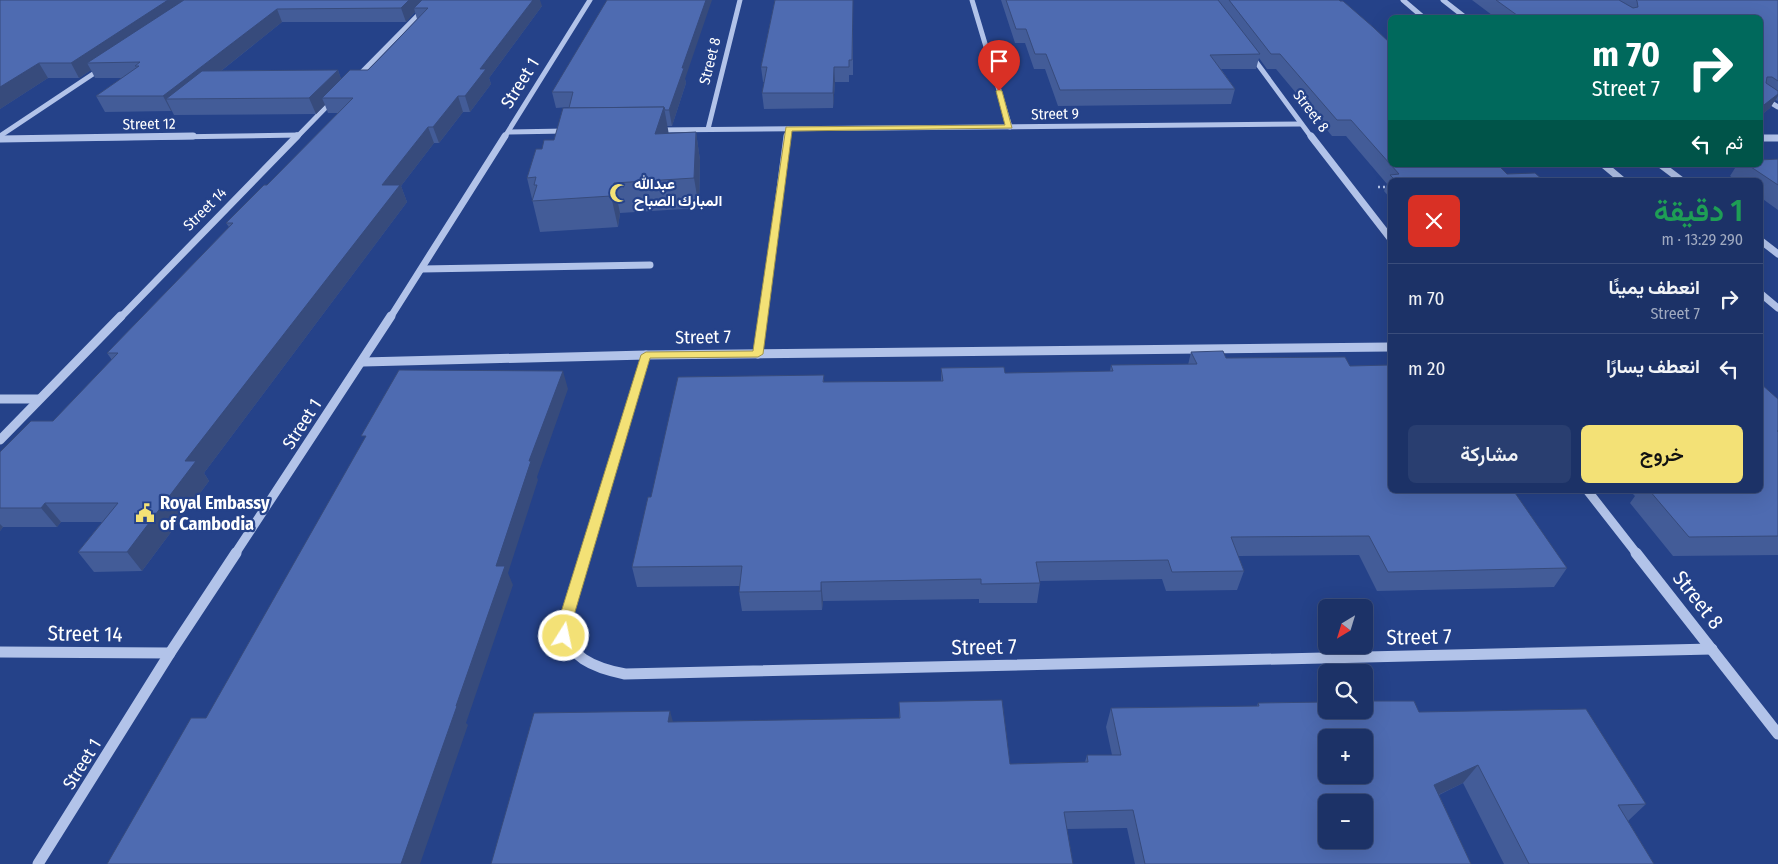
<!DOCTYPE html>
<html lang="ar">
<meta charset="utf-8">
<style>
body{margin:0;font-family:"Fira Sans Condensed",Vazirmatn,sans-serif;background:#293e70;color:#f1f3f6;direction:rtl;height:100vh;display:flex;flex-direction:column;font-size:19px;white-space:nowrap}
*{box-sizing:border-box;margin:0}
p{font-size:16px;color:#a0aac0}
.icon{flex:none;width:28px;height:28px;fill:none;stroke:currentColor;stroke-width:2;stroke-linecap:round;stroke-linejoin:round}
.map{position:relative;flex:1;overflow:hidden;direction:ltr}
.drawer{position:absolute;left:1388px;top:178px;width:375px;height:315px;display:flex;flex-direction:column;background:#1c3267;border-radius:8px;box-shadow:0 5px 20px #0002,0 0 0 1px #3a4d7b;direction:rtl}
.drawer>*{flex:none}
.guide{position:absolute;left:1388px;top:15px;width:375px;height:152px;border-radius:8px;box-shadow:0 5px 20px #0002,0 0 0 1px #3a4d7b;direction:rtl;background:#00695c;color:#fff;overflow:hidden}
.needle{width:32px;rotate:218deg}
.tools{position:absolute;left:1318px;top:599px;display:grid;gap:10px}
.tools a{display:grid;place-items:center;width:55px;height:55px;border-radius:8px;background:#1c3267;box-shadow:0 5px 20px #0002,0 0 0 1px #3a4d7b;font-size:25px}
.pin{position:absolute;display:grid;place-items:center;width:42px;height:42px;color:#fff;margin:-51px -21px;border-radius:50% 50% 50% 0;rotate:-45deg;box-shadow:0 0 5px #0007}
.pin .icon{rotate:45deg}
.me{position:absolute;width:55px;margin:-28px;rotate:10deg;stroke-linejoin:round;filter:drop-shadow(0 0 4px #0008)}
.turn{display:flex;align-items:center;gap:18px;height:105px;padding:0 20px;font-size:22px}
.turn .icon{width:65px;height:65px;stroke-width:2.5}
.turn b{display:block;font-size:35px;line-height:42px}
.then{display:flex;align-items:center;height:48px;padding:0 20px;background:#0003;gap:10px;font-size:19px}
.round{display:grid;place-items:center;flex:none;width:52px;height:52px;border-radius:8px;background:#293e70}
.overview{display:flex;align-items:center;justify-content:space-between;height:85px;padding:0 20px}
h1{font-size:30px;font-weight:600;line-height:38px;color:#1e9e55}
.action{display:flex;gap:10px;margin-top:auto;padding:10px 20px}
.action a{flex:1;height:58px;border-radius:8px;background:#f3e176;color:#111;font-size:20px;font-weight:600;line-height:58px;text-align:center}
.action a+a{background:#293e70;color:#f1f3f6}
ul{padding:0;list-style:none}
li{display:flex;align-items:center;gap:15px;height:70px;padding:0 20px;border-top:1px solid #3a4d7b}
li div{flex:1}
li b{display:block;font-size:19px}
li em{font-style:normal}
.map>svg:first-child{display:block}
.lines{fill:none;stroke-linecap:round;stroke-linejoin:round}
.path{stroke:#b2c3e9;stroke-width:2.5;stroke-dasharray:2 3;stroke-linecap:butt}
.minor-far3{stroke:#b2c3e9;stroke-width:5}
.minor-far2{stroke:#b2c3e9;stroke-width:7}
.minor-far1{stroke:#b2c3e9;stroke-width:9}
.minor{stroke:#b2c3e9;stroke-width:11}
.wall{fill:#435c98;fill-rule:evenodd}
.shaded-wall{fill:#374b7c}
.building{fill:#4e6bb1;stroke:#374b7c;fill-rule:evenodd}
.route{fill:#f3e176;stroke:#9e924d}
.labels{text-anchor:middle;stroke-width:4.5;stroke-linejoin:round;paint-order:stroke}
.far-street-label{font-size:15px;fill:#fff;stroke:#254289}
.far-poi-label{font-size:15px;font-weight:bold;fill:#fff;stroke:#254289;text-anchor:start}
.street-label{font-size:18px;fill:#fff;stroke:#254289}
.poi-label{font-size:18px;font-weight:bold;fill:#fff;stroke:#254289;text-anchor:start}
.near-street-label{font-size:21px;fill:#fff;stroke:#254289}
</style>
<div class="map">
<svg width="1778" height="864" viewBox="0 0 1778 864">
<rect width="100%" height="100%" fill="#254289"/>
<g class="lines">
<path class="path" d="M1378 187H1390"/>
<g class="minor-far3">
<path d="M972 0 1010 127"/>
<path d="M1403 0 1424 18"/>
<path d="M1443 0 1466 18"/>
<path d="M1251 55 1312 138"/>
<path d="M356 78 433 0"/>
<path d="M1760 96 1778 107"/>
<path d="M708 129 740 0"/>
<path d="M657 130 1301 124"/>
<path d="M509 132 566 131"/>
<path d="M0 136 102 68"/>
<path d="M100 138 299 135"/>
<path d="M296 138 334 99"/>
<path d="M504 138 590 0"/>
<path d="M787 138 788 129"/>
</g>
<g class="minor-far2">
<path d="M1311 136 1390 238"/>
<path d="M1760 138H1778"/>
<path d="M0 139 193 136"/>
<path d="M1604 165 1622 180"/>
<path d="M1661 165 1681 180"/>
<path d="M1760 240 1778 254"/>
<path d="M422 269 650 265"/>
<path d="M1760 293 1778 308"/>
<path d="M120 318 297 136"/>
<path d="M390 318 505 136"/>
<path d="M763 318 787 136"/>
</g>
<g class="minor-far1">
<path d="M758 354 763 316"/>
<path d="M363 362 646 355 1390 347"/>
<path d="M0 399H38"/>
<path d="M0 440 121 316"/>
<path d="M1587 490 1637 554"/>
<path d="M235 554 391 316"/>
<path d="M586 554 646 355"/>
</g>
<g class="minor">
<path d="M586 553C567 614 539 657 625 674L1712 649"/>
<path d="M1636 553 1778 734"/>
<path d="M0 652 170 653"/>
<path d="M38 864 170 653 236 553"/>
</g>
</g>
<g class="wall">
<path d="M0 0 542 6 489 78 491 84 470 112H463L439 143H434L401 186 407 202 204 473 209 481 142 571 94 572 78 552 102 522H61L57 527H3L0 531V452L53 421 112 360 107 353 229 227 226 223 267 185 338 113H328L325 105 316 114 174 115 172 111 105 112 96 96 123 78H95L91 70 79 78H48L0 109ZM415 12 417 19 368 70 341 79 338 70 221 71 282 22H406Z"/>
<path d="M775 0H853V75H849V82H835L833 108 764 109 762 93 765 82H763L761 67Z"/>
<path d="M1001 0H1339L1390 43V165H1498L1507 174 1543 180H1390V198L1384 191 1387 184 1346 136H1332L1276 69H1267L1259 58 1256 69H1221L1235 89 1231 104 1058 106 1045 69H1034L1025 43H1015Z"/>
<path d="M1472 0H1778V101L1775 100 1770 108 1760 116V18H1496Z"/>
<path d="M685 79 686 83 672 126H667L668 133 696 132 700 160 699 208 620 213 618 227 540 232 527 178 542 149 554 140 569 107 556 108 552 92Z"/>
<path d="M1778 159V210L1760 197V180H1735L1730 176 1737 165H1760Z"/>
<path d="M1191 352 1226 358 1350 366 1567 568 1554 587 1377 591 1359 555 1238 556 1244 571 1237 590 1166 591 1162 579 1040 581V583L1037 603H979V599L823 601 822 610 742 611 739 592 740 586 637 587 632 567 651 497 824 375V382L941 381V368L1005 373 1110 371 1111 365H1188Z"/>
<path d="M1778 399V555L1673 556 1630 503 1635 496 1629 490H1760Z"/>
<path d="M899 702 1010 764 1085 762 1087 755H1112L1106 727 1111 708 1257 706 1258 703 1419 712 1646 804 1628 821 1654 864H1504L1463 783 1439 795 1471 864H1135L1127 828 1067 829 491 864 673 722 899 718Z"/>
</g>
<g class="shaded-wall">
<path d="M168 0H195L87 63 91 70 79 78 71 63Z"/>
<path d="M409 0H427L414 8 415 12 406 22 401 8Z"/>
<path d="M533 0H540L542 6 489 78 491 84 470 112 465 96 480 69Z"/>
<path d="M706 0H712L685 79 686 83 672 126 669 110 682 68Z"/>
<path d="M277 9 282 22 186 99H166L172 111H171L163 96Z"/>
<path d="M39 63 48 78 0 109V87Z"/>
<path d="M834 67 835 82 833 108V93Z"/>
<path d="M338 70 343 85 322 98 325 105 316 114 309 98Z"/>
<path d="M1778 94V96L1770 108 1760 116V108Z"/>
<path d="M458 96 463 112 439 143 433 127Z"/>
<path d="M664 107 669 135 655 134Z"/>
<path d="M428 127 434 143 401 186 407 202 204 473 209 481 142 571 127 552 185 461 382 185Z"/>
<path d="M696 132 700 160 699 208 694 178Z"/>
<path d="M614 183 620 213 618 227 611 196Z"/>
<path d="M563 371 568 389 537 477 538 480 508 573 513 585 466 723 468 725 420 864H401L456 706 496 566 529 461Z"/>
<path d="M45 503 61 522 57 527 41 508Z"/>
<path d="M0 524 3 527 0 531Z"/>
<path d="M821 582 823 601 822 610 821 591Z"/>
<path d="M670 711 675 729 668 722Z"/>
<path d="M1478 765 1463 783 1421 803 1434 785Z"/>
</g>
<g class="building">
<path d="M0 0H168L71 63H39L0 87Z"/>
<path d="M184 0H409L401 8 277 9 163 96H96L139 66H135L140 62 87 63Z"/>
<path d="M422 0H533L480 69H486L465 96H458L433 127H428L382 185H400L185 461H196L127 552H78L118 503H45L41 508H0V452L31 421H53L118 353H107L233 223H226L264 185H267L353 98H322L350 70H368L378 60 428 8H414Z"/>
<path d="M607 0H706L682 68H684L669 110H665L664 107 569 108 573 92H552Z"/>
<path d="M775 0H853L852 60H849V67H834L833 93H762L767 67H761Z"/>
<path d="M1006 0H1218L1260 54 1210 55 1235 89 1060 90 1046 54H1035L1026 29H1016Z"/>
<path d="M1229 0H1339L1340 1H1343L1373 27 1390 43V164L1351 120H1337L1280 54H1271Z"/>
<path d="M1496 0H1619L1633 8 1638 7 1637 1 1636 0H1778V81L1772 77H1767L1766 83 1778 91V94L1760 108V18H1521Z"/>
<path d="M338 70 309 98 166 99 202 71Z"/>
<path d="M664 107 655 134 696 132 694 178 614 183 611 196 532 201 537 185H534L536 177 527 178 536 149H542L544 140H554L563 108Z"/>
<path d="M1778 159V185L1748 165H1760V160Z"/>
<path d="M1391 165H1498L1507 174 1535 173 1543 180H1395L1390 175 1399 174Z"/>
<path d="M1223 351 1226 358 1345 357 1350 366 1390 365V490H1513L1567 568 1388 572 1369 536 1231 537 1244 571 1172 572 1168 560 1036 562 1040 583 981 584V579L821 582V591L739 592 742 566 632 567 648 497H651L678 377 824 375 823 382 943 381 941 368 1004 367 1005 373 1113 371 1111 365 1197 364 1191 352Z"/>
<path d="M399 370 563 371 529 461H531L496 566H505L456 706H457L401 864H107L191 718H206L366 436H361Z"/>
<path d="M1760 383 1778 399V431H1777H1778V536L1689 537 1649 490H1760Z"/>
<path d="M1002 700 1010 764 1088 762 1087 755H1121L1111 708 1259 706 1258 703 1326 702V710H1364V701H1414L1419 712 1586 709 1646 804 1618 805 1654 864H1529L1478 765 1434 785 1471 864H1145L1133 810 1064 812 1073 864H491L534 713 670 711 668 722 900 718 899 702ZM1326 738H1364V775H1326ZM1326 802H1364V840H1326Z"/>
</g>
<path class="route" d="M999 89 1002 91 1012 128 792 131 763 354 758 357 650 358 572 622 569 640 564 641 559 640 557 636 558 622 641 355 646 352 753 351 786 127 1005 125 996 91Z"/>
<defs>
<g id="mosque-bare" transform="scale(1.5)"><path d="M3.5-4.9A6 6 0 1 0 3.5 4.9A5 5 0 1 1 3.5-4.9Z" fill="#f3e176" stroke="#254289" stroke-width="2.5" paint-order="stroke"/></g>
<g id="civic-bare" transform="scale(1.5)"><path d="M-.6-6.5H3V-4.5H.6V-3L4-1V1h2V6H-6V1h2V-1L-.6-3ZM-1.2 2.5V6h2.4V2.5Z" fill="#f3e176" stroke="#254289" stroke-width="2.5" paint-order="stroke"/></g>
</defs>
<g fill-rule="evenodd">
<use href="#mosque-bare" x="619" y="193"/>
<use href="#civic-bare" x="145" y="513"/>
</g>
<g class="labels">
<g class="far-street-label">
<text transform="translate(710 61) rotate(-76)" y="5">Street 8</text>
<text transform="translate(1311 111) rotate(53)" y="5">Street 8</text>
<text transform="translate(1055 114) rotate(-1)" y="5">Street 9</text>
<text transform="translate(149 124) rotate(-1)" y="5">Street 12</text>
<text transform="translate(205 209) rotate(-45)" y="5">Street 14</text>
</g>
<g class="far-poi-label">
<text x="634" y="189">عبدالله<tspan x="634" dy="17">المبارك الصباح</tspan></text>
</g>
<g class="street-label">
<text transform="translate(520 83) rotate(-58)" y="6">Street 1</text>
<text transform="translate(703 337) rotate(-1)" y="6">Street 7</text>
<text transform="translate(302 424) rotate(-57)" y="6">Street 1</text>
<text transform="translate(82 764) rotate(-58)" y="6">Street 1</text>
</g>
<g class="poi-label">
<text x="160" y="509">Royal Embassy<tspan x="160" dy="21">of Cambodia</tspan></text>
</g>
<g class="near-street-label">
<text transform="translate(1698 600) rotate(52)" y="7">Street 8</text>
<text transform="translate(85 634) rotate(1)" y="7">Street 14</text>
<text transform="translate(1419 637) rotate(-1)" y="7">Street 7</text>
<text transform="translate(984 647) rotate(-1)" y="7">Street 7</text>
</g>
</g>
</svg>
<div class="tools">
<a><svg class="needle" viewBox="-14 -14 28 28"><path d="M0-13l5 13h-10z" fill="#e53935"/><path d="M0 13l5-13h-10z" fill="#a0aac0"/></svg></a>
<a><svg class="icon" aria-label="search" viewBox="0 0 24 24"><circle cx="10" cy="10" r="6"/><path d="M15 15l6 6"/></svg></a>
<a>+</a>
<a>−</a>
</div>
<div class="pin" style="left:999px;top:91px;background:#d93025"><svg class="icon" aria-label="arrive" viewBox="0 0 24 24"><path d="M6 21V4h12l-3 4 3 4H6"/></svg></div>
<svg class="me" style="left:564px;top:636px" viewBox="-20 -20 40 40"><circle r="17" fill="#f3e176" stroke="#fff" stroke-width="3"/><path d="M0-11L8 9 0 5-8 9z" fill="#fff"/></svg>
<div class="guide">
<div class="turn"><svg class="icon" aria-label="right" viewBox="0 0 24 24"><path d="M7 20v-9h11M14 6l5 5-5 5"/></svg><div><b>70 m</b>Street 7</div></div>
<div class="then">ثم<svg class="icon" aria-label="left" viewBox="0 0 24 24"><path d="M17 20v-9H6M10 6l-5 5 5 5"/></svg></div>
</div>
<section class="drawer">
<div class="overview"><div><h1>1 دقيقة</h1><p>290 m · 13:29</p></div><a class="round" style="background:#d93025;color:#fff"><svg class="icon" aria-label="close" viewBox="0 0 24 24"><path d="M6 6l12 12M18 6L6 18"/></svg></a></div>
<ul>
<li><svg class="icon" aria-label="right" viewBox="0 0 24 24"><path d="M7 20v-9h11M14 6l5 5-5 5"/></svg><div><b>انعطف يمينًا</b><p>Street 7</p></div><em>70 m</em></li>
<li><svg class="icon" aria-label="left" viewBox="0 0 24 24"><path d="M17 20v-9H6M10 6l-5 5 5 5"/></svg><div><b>انعطف يسارًا</b></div><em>20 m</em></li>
</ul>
<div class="action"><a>خروج</a><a>مشاركة</a></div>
</section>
</div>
